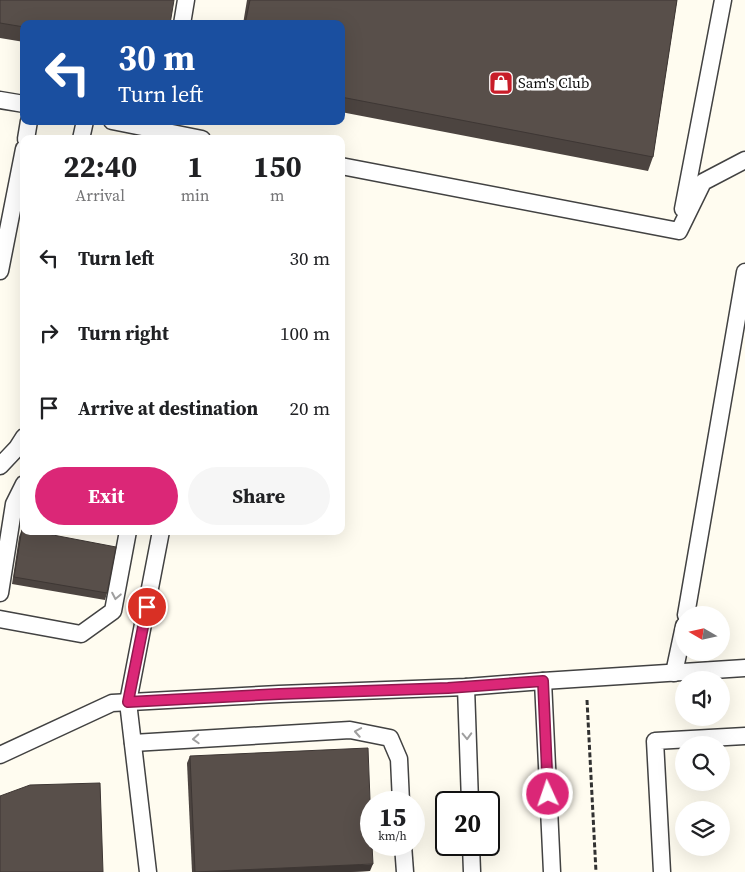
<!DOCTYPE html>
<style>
body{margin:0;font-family:"Source Serif 4",serif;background:#f6f6f6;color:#202124;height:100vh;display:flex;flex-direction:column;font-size:19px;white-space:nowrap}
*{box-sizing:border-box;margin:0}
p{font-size:16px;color:#757577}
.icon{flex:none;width:28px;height:28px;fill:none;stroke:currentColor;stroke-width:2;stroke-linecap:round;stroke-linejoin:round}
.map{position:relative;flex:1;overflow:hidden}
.drawer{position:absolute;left:20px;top:135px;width:325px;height:400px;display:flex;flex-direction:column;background:#fff;border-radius:10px;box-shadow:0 5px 20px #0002}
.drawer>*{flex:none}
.hud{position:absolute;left:20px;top:20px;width:325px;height:105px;border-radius:10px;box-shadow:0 5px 20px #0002;background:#1a4fa0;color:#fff;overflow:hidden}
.needle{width:32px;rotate:279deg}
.tools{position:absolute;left:675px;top:606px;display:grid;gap:10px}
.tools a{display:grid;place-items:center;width:55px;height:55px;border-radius:50%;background:#fff;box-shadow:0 5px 20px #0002;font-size:25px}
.speed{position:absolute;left:360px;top:791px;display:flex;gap:10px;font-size:25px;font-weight:700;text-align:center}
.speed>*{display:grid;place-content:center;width:65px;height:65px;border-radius:50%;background:#fff;box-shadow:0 5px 20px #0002;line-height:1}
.speed small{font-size:12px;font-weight:400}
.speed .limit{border:2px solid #111;border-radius:8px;background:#fff;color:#111}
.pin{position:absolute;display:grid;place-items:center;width:42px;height:42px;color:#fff;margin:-21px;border:2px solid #fff;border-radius:50%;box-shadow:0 1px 5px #0007}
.me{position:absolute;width:55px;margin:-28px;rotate:357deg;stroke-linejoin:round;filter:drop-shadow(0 0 4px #0008)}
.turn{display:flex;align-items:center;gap:18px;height:105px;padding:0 15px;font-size:22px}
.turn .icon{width:65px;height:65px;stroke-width:2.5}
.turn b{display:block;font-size:35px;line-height:42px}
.eta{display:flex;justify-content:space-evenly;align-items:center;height:85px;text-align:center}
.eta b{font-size:30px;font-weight:700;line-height:35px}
.action{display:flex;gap:10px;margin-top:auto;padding:10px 15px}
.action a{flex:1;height:58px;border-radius:30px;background:#db2777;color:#fff;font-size:20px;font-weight:700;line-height:58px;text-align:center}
.action a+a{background:#f6f6f6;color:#202124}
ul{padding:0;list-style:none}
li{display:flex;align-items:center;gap:15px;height:75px;padding:0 15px}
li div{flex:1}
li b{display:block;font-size:19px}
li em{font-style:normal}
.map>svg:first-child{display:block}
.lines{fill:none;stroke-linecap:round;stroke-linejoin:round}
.lane-casing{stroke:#424242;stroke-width:19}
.path{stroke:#313131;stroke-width:3;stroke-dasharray:5 2.5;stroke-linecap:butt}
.lane{stroke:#fff;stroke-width:16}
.wall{fill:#4c4440}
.shaded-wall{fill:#3e3734}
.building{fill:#584f4a;stroke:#3e3734}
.oneway{stroke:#9f9f9f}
.route-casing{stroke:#8e194d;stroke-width:12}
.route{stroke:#db2777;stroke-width:9}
.labels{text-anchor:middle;stroke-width:5;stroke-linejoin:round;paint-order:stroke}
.poi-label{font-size:15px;fill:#0f0f0f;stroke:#fff;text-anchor:start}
</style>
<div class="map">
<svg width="745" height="872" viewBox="0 0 745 872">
<rect width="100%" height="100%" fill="#fffcf0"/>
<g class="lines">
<g class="lane-casing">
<g id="lane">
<path d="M182 24 186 0"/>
<path d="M0 100 24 104"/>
<path d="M112 121 202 139"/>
<path d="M26 139 29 121"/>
<path d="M81 139 85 121"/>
<path d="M341 166 679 231 703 182 745 160"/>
<path d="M683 209 723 0"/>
<path d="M0 271 24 149"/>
<path d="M0 466 17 448 24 437"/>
<path d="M0 593 14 504 24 484"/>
<path d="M686 615 745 272"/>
<path d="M0 619 81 634 113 611 128 531"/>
<path d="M674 673 684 626"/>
<path d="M543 681 552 872"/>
<path d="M466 687 470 802"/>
<path d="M133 743 350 730 390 738 399 759 401 802"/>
<path d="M0 755 112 703 279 694 466 687 543 681 745 668"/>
<path d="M403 845 405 872"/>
<path d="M471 845 472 872"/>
<path d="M148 872 128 702 161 531"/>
<path d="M662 872 655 741 745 736"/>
</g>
</g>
<path class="path" d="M587 700 596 872"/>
<use href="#lane" class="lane"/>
</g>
<g class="wall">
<path d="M0 0 24 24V42L0 38Z"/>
<path d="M247 0H677L653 157 648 171 341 112V24H243Z"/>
<path d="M22 529 107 593 105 600 12 584 19 537Z"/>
<path d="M190 756 370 871 350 872H192L187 763Z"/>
</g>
<path class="shaded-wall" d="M373 864 370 871 350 872H202Z"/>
<g class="building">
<path d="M0 0H174L170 24H24V27L0 23Z"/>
<path d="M250 0H677L653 157 341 97V24H245Z"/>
<path d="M22 529 24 530V531H32L116 547 107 593 14 577Z"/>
<path d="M368 748 371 826V845H372L373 864 195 872 190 756Z"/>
<path d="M100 783 103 872H0V796L30 785Z"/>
</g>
<defs><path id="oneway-chevron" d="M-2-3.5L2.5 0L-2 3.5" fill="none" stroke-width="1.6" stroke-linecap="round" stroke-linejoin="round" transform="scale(1.25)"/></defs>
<g class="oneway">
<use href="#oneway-chevron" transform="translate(116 596) rotate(101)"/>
<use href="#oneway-chevron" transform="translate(358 732) rotate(-170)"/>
<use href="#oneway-chevron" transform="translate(467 736) rotate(88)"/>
<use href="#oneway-chevron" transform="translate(196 739) rotate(177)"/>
</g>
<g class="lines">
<g class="route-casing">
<path id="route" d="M147 607 128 702 279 694 448 688 543 681 548 794"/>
</g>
<use href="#route" class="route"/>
</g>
<defs>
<g id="shop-square" transform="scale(1.25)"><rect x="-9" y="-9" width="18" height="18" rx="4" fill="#c81d29" stroke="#fff"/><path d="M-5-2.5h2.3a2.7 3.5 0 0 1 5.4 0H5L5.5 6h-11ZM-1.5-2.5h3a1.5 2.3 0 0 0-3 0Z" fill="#fff"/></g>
</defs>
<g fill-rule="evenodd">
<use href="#shop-square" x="501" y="83"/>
</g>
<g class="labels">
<g class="poi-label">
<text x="518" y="88">Sam's Club</text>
</g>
</g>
</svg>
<div class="tools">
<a><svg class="needle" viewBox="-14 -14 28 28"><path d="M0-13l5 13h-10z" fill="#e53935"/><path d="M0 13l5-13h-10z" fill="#757577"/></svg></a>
<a><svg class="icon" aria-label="sound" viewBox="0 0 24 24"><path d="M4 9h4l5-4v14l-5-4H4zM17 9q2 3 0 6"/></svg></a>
<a><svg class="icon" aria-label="search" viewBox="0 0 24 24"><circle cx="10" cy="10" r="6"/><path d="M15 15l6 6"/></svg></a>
<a><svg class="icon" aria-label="layers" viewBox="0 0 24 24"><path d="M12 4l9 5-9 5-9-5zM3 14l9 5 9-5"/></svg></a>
</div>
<div class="speed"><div>15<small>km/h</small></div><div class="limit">20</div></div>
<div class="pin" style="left:147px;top:607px;background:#d93025"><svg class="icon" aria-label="arrive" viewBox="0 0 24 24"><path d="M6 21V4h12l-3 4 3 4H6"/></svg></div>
<svg class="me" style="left:548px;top:794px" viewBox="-20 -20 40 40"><circle r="17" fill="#db2777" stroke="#fff" stroke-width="3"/><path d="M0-11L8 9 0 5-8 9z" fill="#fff"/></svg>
<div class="hud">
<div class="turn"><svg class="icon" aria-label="left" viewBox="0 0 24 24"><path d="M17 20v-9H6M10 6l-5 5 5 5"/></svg><div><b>30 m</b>Turn left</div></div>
</div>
<section class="drawer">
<div class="eta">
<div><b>22:40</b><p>Arrival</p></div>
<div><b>1</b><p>min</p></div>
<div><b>150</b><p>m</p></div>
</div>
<ul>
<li><svg class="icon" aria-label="left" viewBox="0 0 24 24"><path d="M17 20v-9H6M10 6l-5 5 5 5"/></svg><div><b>Turn left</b></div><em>30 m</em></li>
<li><svg class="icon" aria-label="right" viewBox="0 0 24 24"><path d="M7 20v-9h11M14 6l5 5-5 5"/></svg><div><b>Turn right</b></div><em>100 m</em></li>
<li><svg class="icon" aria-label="arrive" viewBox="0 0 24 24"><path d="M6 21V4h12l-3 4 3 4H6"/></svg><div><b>Arrive at destination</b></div><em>20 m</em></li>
</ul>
<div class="action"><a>Exit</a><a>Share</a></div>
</section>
</div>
